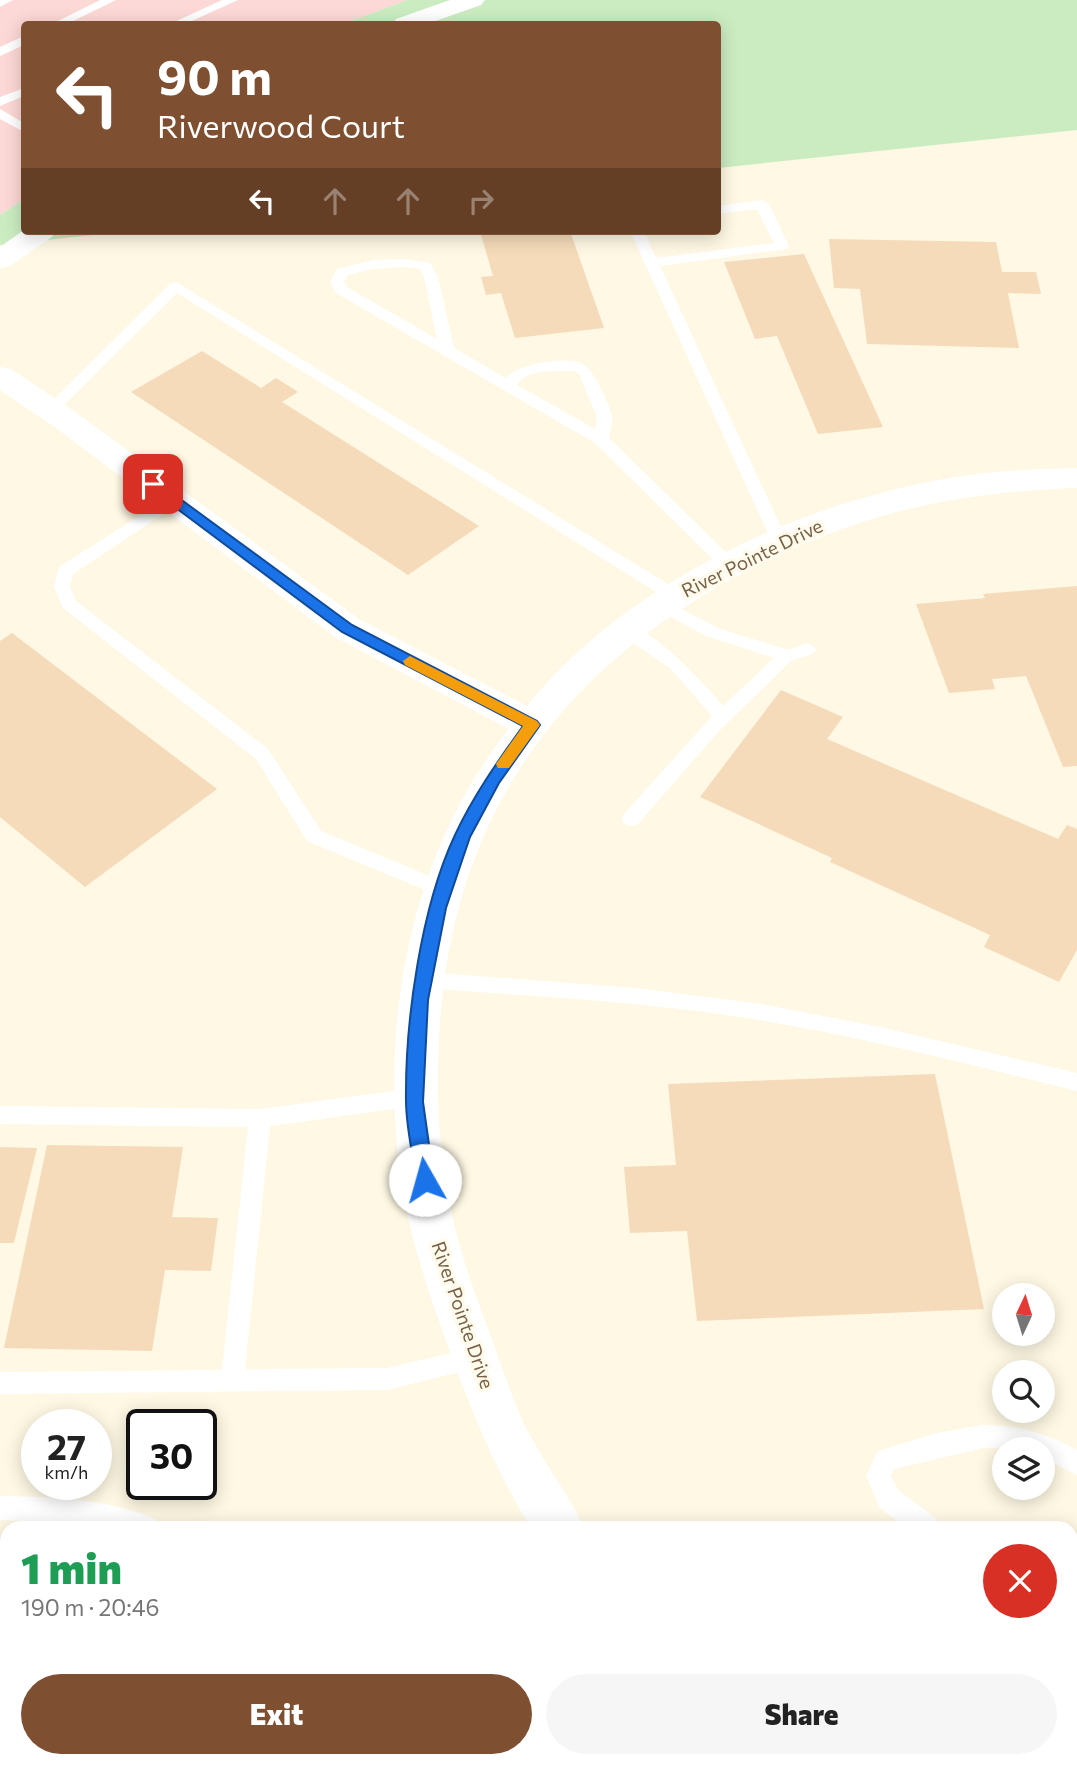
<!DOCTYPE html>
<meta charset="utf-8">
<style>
body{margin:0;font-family:Commissioner,sans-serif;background:#f6f6f6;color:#222;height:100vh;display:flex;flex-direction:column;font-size:26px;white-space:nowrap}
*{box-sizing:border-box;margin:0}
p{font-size:23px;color:#767676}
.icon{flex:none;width:38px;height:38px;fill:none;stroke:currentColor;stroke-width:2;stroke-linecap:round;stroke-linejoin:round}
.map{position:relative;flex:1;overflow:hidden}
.panel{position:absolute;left:0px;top:1521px;width:1078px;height:247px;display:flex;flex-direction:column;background:#fff;border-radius:21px 21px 0 0;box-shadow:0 4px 18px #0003}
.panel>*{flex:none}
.guide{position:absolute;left:21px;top:21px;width:700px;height:214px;border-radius:7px;box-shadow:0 4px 18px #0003;background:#7e4f30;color:#fff;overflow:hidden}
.needle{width:46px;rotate:4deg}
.controls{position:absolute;left:992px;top:1283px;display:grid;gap:14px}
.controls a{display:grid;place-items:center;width:63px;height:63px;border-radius:50%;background:#fff;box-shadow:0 4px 18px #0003;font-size:35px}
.speed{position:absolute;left:21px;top:1409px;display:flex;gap:14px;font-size:35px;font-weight:700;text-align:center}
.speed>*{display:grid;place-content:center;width:91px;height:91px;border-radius:50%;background:#fff;box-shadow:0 4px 18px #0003;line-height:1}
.speed small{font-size:18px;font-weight:400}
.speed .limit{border:4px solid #111;border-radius:10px;background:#fff;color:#111}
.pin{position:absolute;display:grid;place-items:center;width:60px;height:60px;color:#fff;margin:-30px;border-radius:14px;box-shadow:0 4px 10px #0006}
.me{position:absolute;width:77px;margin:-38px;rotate:353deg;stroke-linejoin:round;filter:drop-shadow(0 0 5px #0008)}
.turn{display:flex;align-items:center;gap:24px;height:147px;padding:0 21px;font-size:32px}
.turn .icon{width:91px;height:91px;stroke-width:2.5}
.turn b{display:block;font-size:49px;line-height:60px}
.lanes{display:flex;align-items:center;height:66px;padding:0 21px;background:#0003;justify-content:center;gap:35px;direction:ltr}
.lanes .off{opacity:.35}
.round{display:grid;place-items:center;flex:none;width:74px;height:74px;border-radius:37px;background:#f6f6f6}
.summary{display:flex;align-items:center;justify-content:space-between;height:119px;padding:0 21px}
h1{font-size:42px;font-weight:800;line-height:52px;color:#1e9e55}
.primary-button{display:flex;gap:14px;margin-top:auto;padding:14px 21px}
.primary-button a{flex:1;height:80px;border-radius:42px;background:#7e4f30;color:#fff;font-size:28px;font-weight:800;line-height:80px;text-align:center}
.primary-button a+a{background:#f6f6f6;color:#222}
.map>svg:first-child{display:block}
.medical{fill:#fcd8d6}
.green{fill:#cbecc1}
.building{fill:#f5dbba}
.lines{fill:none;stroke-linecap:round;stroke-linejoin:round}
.service{fill:#fff;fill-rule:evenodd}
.minor{fill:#fff;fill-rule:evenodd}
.route{fill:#1a73e8;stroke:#114b97;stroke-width:2}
.slow{fill:#f59e0b}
.labels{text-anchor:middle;stroke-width:7;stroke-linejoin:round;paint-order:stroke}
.street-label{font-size:19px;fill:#786148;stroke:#fffbec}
</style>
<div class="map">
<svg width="1077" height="1766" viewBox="0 0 1077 1766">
<rect width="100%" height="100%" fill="#fef8e4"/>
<path class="medical" d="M0 0H407L343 24H24V199L0 215Z"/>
<g class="green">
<path d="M407 0H1077V130L718 168V24H343Z"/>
<path d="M24 199V231H130L0 245V215Z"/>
</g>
<g class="building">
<path d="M480 231H570L604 328 515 338 501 293 486 295 481 277 493 276Z"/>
<path d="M829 239 996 242 1002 272H1036L1041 294 1008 293 1019 348 867 344 860 289 834 288Z"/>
<path d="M804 254 883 427 818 434 777 336 755 339 724 262Z"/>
<path d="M202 351 261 388 276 378 298 392 282 402 479 526 408 575 131 392Z"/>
<path d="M1077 586V766L1063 767 1026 676 992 679 995 689 949 693 916 604 985 598 983 594Z"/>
<path d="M12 633 217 789 85 887 0 817V641Z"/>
<path d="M781 690 843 717 827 739 1058 839 1067 825 1077 829V950L1059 982 984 947 990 935 830 862 832 858 700 797Z"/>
<path d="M935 1074 984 1309 697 1321 687 1231 630 1233 624 1167 676 1165 668 1084Z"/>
<path d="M47 1145 183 1147 172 1217 218 1218 211 1271 165 1270 152 1351 4 1348Z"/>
<path d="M0 1147 37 1148 14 1243H0Z"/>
</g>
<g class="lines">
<g class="service">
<path d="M0 0H13L0 7Z"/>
<path d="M100 0H116L67 24H52Z"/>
<path d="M222 0H238L185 24H170Z"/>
<path d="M24 36V45L0 56V47Z"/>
<path d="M24 88V96L0 106V97Z"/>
<path d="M0 109 24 123V132L0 119Z"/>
<path d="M762 200 769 204 789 246 787 249 660 266 787 540 779 546 771 540 630 231H644L656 258 774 243 757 209 718 214V206Z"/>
<path d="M405 259 430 263 438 277 454 348 506 378C516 364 568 355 583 364 593 369 610 405 612 416 613 422 610 432 609 438L735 561 737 565 735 569H723L595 443 336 293 330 282 337 269 373 260ZM405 267 420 269 424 277 437 339 347 287 344 282 348 275 373 269ZM574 371 579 374 597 417 595 429 517 385C528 368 555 372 574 371Z"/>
<path d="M176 282 681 592 683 596 681 600H669L177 293 56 413H46L43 410 46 407 171 283Z"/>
<path d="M174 494 180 495 182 499 180 503 73 574 70 587 76 601 268 749 321 831 451 885 454 890 451 895 444 898 437 895 307 841 256 759 63 608 54 587 59 567Z"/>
<path d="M662 599 718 628 788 650 808 643 817 649 814 653 791 661 719 731 638 824 631 826 624 824 622 819 624 814 712 716 671 669 620 634 617 630 620 626C646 618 707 687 723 706L774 658 706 636 656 609 654 605Z"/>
<path d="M424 972 635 988 761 1004 880 1027 1077 1073V1091C959 1062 840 1031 720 1014 622 1000 523 996 424 988L417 986 414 980 417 974Z"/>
<path d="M415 1088 422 1091 426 1097 422 1103 415 1106 270 1126 245 1369 387 1368 476 1347 484 1350 488 1358 484 1366 387 1390 0 1394V1372L222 1370 248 1127 0 1124V1106L260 1109Z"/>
<path d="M983 1425C1018 1425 1046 1433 1077 1450V1475L1043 1458V1449L983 1448 894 1469 891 1476 898 1490 937 1519 940 1528H907L880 1508 866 1476 878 1451 937 1433Z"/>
<path d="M0 1496C54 1497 104 1498 155 1519L158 1528C105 1528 53 1521 0 1520Z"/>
<path d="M1071 1620 1077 1623V1650L1071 1647Z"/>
<path d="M112 1760H139L137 1766H110Z"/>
<path d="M337 1760H366L368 1766H339Z"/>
</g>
<g class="minor">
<path d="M450 0H485L481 5 427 24H393L396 19Z"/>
<path d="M24 230 56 231 52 237 10 266 0 268V247Z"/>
<path d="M0 367 11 369 78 414 359 619 527 706C623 586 795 505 944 479 988 471 1033 469 1077 468V488C948 492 847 516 732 579 548 679 448 830 439 1041 436 1096 439 1152 450 1206 459 1251 475 1294 491 1337 502 1366 511 1396 524 1424 539 1454 559 1482 576 1511L583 1528H531C496 1471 474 1417 451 1355 434 1307 416 1258 406 1208 375 1046 404 859 509 729L335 637 56 428 0 390Z"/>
<path d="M566 1760H621L619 1766H563Z"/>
<path d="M736 1760H792L795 1766H738Z"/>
</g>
</g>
<path class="route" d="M153 479 352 625 537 721 540 725 499 783 470 837 446 908 428 1000 423 1102 434 1180 431 1186 425 1188 418 1186 416 1180C413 1154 406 1127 406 1101 405 1021 421 907 455 835 473 796 498 761 523 726L342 632 148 487V480Z"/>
<path class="slow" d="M410 656 537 721 540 725 537 729 509 768H498L496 764 523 726 405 665 403 661Z"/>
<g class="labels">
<g class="street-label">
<text transform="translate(752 558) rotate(-26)" y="7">River Pointe Drive</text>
<text transform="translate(463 1315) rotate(71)" y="7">River Pointe Drive</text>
</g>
</g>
</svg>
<div class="controls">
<a><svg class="needle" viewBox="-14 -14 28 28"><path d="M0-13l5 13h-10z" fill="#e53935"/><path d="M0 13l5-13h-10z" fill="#767676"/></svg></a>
<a><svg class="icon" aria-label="search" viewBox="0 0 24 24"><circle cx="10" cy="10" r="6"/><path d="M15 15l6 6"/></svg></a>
<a><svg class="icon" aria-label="layers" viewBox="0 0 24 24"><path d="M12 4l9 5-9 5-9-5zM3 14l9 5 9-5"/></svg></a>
</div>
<div class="speed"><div>27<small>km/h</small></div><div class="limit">30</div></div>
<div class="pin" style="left:153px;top:484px;background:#d93025"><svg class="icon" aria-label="arrive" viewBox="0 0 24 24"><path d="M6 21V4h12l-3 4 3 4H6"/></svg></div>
<svg class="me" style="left:425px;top:1180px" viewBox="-20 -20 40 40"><circle r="19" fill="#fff"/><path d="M0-13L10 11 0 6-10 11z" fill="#1a73e8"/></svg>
<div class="guide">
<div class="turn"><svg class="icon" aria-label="left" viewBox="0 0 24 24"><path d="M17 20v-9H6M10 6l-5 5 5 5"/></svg><div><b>90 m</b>Riverwood Court</div></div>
<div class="lanes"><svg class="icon" aria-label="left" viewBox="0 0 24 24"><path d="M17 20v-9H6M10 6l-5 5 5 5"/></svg><svg class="icon off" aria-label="ahead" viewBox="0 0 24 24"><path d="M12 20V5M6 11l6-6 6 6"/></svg><svg class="icon off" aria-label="ahead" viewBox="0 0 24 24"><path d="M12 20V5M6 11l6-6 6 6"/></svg><svg class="icon off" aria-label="right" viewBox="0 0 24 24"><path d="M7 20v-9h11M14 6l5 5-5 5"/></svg></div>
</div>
<section class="panel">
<div class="summary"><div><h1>1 min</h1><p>190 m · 20:46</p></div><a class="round" style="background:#d93025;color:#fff"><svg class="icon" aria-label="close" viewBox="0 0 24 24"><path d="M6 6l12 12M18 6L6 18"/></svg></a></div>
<div class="primary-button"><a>Exit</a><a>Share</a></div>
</section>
</div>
